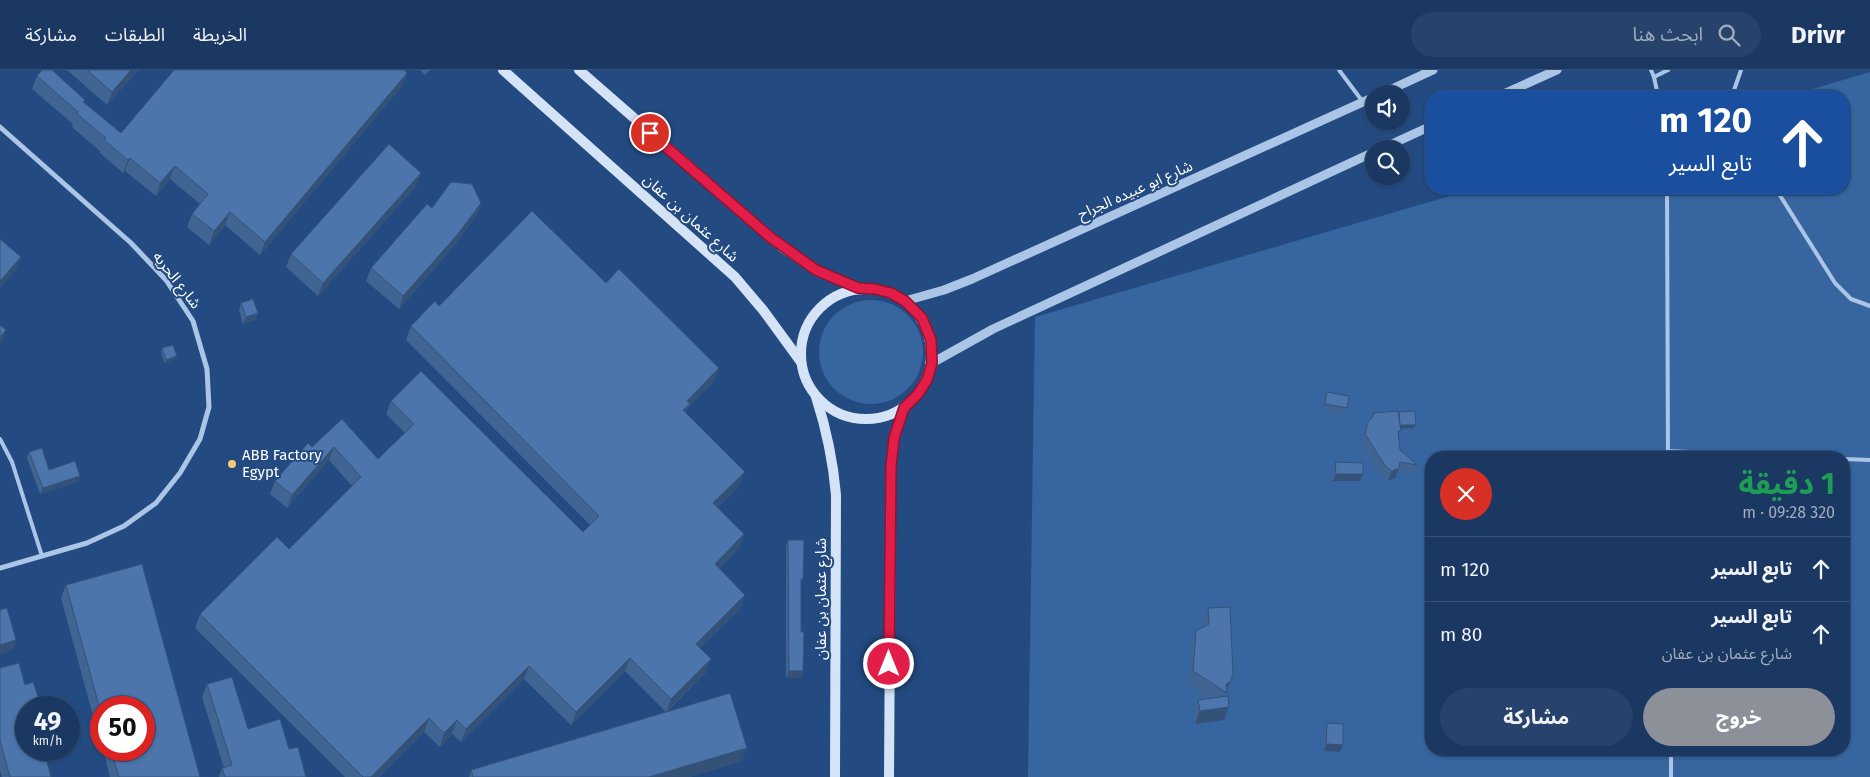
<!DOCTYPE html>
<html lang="ar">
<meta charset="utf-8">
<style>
body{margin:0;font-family:"Fira Sans","Noto Sans Arabic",sans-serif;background:#27436b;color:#f1f3f6;direction:rtl;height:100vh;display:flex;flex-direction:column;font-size:19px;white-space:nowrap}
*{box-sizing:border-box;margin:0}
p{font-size:16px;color:#9facbe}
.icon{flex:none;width:28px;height:28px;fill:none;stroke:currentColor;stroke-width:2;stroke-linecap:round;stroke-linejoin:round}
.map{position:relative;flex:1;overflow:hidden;direction:ltr}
.sheet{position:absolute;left:1425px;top:381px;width:425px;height:305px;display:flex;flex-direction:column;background:#1a3862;border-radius:20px;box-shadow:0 1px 4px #0004,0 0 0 1px #385277;direction:rtl}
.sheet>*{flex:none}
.guide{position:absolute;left:1425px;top:20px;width:425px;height:105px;border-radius:20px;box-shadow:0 1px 4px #0004,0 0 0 1px #385277;direction:rtl;background:#1a4fa0;color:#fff;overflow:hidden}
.controls{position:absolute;left:1365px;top:15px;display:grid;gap:10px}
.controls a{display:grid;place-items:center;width:45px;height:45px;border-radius:50%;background:#1a3862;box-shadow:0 1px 4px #0004,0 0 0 1px #385277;font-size:25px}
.speed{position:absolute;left:15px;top:626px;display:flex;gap:10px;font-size:25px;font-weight:700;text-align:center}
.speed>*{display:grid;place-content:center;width:65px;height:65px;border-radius:50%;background:#1a3862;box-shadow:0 1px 4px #0004,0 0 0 1px #385277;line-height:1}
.speed small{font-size:12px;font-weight:400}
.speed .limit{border:8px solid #d22;background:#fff;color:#111}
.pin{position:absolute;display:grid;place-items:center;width:42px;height:42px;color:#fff;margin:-21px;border:2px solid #fff;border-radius:50%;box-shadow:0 1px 5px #0007}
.me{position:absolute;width:55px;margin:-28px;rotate:0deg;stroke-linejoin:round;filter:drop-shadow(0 0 4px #0008)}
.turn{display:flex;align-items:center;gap:18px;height:105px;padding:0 15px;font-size:22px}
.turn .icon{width:65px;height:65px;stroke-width:2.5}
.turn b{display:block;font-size:35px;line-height:42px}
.round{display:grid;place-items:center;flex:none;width:52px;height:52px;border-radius:26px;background:#27436b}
.head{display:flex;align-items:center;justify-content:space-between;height:85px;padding:0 15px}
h1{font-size:30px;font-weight:700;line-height:38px;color:#1e9e55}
.cta{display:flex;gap:10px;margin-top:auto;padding:10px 15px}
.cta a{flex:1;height:58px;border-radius:30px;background:#8c9099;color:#fff;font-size:20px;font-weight:700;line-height:58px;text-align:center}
.cta a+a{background:#27436b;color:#f1f3f6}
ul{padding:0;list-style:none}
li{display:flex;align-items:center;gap:15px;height:65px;padding:0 15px;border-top:1px solid #385277}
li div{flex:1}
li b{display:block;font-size:19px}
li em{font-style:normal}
header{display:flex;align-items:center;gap:30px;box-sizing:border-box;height:70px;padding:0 25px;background:#1a3862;border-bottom:1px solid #385277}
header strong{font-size:24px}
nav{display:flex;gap:28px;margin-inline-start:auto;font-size:18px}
.search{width:350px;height:45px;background:#27436b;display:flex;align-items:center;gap:12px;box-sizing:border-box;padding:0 18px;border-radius:28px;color:#9facbe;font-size:19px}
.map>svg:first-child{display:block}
.green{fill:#3765a0;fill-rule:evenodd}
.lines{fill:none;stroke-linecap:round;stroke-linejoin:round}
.service{stroke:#abc5e7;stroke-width:4}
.minor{stroke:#abc5e7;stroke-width:5}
.tertiary{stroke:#abc5e7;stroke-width:9}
.secondary{stroke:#d5e3f6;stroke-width:10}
.wall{fill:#406593}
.shaded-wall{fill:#345278}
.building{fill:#4b75ab;stroke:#345278}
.route-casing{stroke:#92132f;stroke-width:12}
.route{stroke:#e11d48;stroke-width:9}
.poi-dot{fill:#f2ce6e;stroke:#234b82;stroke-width:2}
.labels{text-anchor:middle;stroke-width:4;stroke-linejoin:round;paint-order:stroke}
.street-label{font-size:15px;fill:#fff;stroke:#234b82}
.poi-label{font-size:15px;fill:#fff;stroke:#234b82;text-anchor:start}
</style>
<header>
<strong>Drivr</strong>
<div class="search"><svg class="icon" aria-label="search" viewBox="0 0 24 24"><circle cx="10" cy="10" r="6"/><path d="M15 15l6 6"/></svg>ابحث هنا</div>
<nav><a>الخريطة</a><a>الطبقات</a><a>مشاركة</a></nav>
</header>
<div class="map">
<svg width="1870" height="707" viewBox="0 0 1870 707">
<rect width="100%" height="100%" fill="#234b82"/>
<g class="green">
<path d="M1870 2V707H1028L1035 247 1474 119H1844V26H1789ZM1431 388H1844V680H1431Z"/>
<circle cx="871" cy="282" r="52"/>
</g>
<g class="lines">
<g class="service">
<path d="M1339 0 1363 32"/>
<path d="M1651 0 1654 7 1658 26"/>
<path d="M1654 7 1668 0"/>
<path d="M1732 26 1741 0"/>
<path d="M1667 119 1668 388"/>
<path d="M1776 119 1835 213 1851 229 1870 236"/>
<path d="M0 369 12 392 42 486"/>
<path d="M1668 381 1814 388"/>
<path d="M1844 389 1870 390"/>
<path d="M1671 680V707"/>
</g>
<path class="minor" d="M0 57 131 173 166 210 193 251 207 299 209 337 200 369 180 403 156 433 124 456 87 473 0 498"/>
<g class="tertiary">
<path d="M1381 24 1433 0"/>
<path d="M1499 26 1557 0"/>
<path d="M1381 79 1431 56"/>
<path d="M905 231 944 220 972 209 1374 27"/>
<path d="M932 293 993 259 1374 82"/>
</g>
<g class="secondary">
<path d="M503 0 735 207 763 240 801 292"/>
<path d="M579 0 782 177 816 200 858 218"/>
<circle cx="866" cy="284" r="65"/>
<path d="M816 327C827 361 833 390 836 425L835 707"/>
<path d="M889 707 891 397 894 368 904 338"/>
</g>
</g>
<g class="wall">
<path d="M67 0H138L107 35Z"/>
<path d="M420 0H430L425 5Z"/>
<path d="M407 3 402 16 260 185 225 155 209 175 187 157 192 144 200 134 170 109 156 126 125 101 123 103 100 83V81L72 57 73 54 32 19 37 6 85 30 84 32 121 63Z"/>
<path d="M421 103 416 116 318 226 286 197 291 184Z"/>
<path d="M481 133 476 146 453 177 399 239 366 211 371 198Z"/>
<path d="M606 213 719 298 714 311 688 338 686 343 740 415 717 438 744 464 739 478 719 498 741 538 700 578 706 602 667 642 742 691 689 707H469L471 700 666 642 625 601 571 655 524 609 461 672 452 664 440 677 424 662 379 707H345L195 558 200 544 289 479 352 416 329 390 287 438 270 424 275 411 342 349 378 389 405 363 386 344 391 331 583 462 590 455 406 270 411 256 439 236Z"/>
<path d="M241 233 258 243 255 250 243 254 239 240Z"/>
<path d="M162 278 175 289 164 293 161 282Z"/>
<path d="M1327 322 1347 338 1344 345 1323 341 1325 329Z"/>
<path d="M1399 342 1414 358 1401 359V361L1399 367 1400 380 1417 395 1413 405 1397 402 1395 408 1388 411 1382 407 1361 374 1368 352 1372 348 1398 344Z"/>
<path d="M29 382 49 400 80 406 78 412 40 424 27 388Z"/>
<path d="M1335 392 1363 404 1360 411H1333V399Z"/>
<path d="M788 470 801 514V562L803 601 801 608H786V477Z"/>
<path d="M66 515 200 707H110L103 680H144L101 638V675L61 528Z"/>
<path d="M1208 538 1227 621 1226 626 1229 637 1224 650 1195 654 1193 643 1198 630 1209 628 1188 615 1191 574 1196 561 1204 557 1203 551Z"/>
<path d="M0 598 26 638 51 707H2L0 701Z"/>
<path d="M207 614 248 659 289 679 306 707H219L222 698H224L202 627Z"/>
<path d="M1327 653 1343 675 1340 682 1324 681V660Z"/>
</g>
<g class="shaded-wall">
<path d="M131 0H138L107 35 112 22Z"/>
<path d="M407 3 402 16 260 185 265 172Z"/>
<path d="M130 88 125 101 123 103 128 90Z"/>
<path d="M175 96 170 109 156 126 160 113Z"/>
<path d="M421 103 416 116 318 226 323 213Z"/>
<path d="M481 133 476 146 453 177 399 239 403 226Z"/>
<path d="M230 142 225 155 209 175 214 161Z"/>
<path d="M21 187 16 200 0 218V211Z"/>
<path d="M258 243 255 250 243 254 246 247Z"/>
<path d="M6 260 1 273 0 275V267Z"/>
<path d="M177 286 175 289 164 293 166 290Z"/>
<path d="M719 298 714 311 688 338 685 347 678 354 687 331Z"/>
<path d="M1400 355H1416L1414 358 1399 359Z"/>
<path d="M334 377 329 390 287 438 292 425Z"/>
<path d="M1399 398 1395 408 1388 411 1392 401Z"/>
<path d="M745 402 740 415 708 447 713 433Z"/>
<path d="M1336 404H1363L1360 411H1333Z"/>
<path d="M80 406 78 412 40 424 43 418Z"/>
<path d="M744 464 739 478 710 507 715 494Z"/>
<path d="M745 525 741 538 691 587 696 574Z"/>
<path d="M16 570 13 580 0 584V575Z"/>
<path d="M630 588 625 601 571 655 576 642Z"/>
<path d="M711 589 706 602 666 642 671 629Z"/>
<path d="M529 596 524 609 461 672 466 659Z"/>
<path d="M789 601H803L801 608H786Z"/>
<path d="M1233 604 1228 617 1225 626 1226 622V614Z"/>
<path d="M1229 637 1224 650 1195 654 1200 641Z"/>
<path d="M429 648 424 662 379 707H371Z"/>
<path d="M457 650 452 664 440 677 444 663Z"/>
<path d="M1326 674 1343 675 1340 682 1324 681Z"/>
<path d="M747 678 742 691 689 707H649Z"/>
</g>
<g class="building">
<path d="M42 0H52L85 30 83 32 121 63 174 0H404L407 3 265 172 230 142 214 161 192 144 208 124 175 96 160 113 130 88 128 90 104 70 106 68 77 44 78 42 37 6Z"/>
<path d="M87 0H131L112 22Z"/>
<path d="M389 74 421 103 323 213 291 184Z"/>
<path d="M451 112 472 114 481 133 458 164 403 226 371 198 427 134 432 138Z"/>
<path d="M532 141 606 213 619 199 719 298 687 331 690 334 683 340 745 402 713 433 744 464 715 494 745 525 696 574 711 589 671 629 630 588 576 642 529 596 466 659 457 650 444 663 429 648 371 707H363L200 544 277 467 289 479 361 407 334 377 292 425 275 411 308 373 312 377 342 349 378 389 414 354 391 331 421 301 583 462 599 446 411 256 435 231 439 236Z"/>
<path d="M0 169 21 187 0 211Z"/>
<path d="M253 229 258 243 246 247 241 233Z"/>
<path d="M0 255 6 260 0 267Z"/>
<path d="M173 275 177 286 166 290 162 278Z"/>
<path d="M1327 322 1349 326 1347 338 1325 334Z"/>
<path d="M1398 341 1401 361H1398L1400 380 1417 395 1400 392 1399 398 1392 401 1386 397 1365 364 1368 352 1372 348 1374 343Z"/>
<path d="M1415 341 1416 355H1400L1399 342Z"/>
<path d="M42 378 49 400 75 391 80 406 43 418 29 382Z"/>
<path d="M1335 392 1363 393V404H1336Z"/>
<path d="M788 470H804L803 509H801V562H804L803 601H789Z"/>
<path d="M142 494 200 707H119L111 680H144V638H101V643L66 515Z"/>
<path d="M1230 537 1233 604 1230 612 1226 614 1227 623 1193 601 1196 561 1209 554 1208 538Z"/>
<path d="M7 538 16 570 0 575V540Z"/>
<path d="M19 593 25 615 33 612 42 638H26V680H44L51 707H10L0 671V598Z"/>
<path d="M232 607 248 659 280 649 289 679 298 677 306 707H225L222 698 232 695 207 614Z"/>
<path d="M730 623 747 678 649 707H473L471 700Z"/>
<path d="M1228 626 1229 637 1200 641 1198 630Z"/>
<path d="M1327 653 1343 654V675L1326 674Z"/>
</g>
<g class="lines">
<g class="route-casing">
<path id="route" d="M650 63 770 167 816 200 858 218 875 219 891 223 905 231 922 248 931 270 932 293 927 310 918 324 904 338 894 368 891 397 889 594"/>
</g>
<use href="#route" class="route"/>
</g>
<circle class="poi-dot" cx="232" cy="394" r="5"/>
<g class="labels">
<g class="street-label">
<text transform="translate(1135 120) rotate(-24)" y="5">شارع ابو عبيده الجراح</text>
<text transform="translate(691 148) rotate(42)" y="5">شارع عثمان بن عفان</text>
<text transform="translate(177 210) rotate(52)" y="5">شارع الحريه</text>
<text transform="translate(821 529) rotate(-90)" y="5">شارع عثمان بن عفان</text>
</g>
<g class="poi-label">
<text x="242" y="390">ABB Factory<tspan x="242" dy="17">Egypt</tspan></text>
</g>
</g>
</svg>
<div class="controls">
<a><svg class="icon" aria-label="sound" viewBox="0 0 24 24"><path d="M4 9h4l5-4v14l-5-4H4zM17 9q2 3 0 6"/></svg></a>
<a><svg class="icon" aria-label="search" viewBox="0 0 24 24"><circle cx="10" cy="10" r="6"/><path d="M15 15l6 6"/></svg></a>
</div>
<div class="speed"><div>49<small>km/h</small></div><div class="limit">50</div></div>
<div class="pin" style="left:650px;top:63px;background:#d93025"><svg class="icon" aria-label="arrive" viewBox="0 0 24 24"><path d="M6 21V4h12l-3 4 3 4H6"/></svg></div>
<svg class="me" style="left:889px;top:594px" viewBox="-20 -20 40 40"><circle r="17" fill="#e11d48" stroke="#fff" stroke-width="3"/><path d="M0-11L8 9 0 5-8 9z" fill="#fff"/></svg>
<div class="guide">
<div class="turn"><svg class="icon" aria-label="ahead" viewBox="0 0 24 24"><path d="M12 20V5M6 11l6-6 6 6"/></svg><div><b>120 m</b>تابع السير</div></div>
</div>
<section class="sheet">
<div class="head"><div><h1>1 دقيقة</h1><p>320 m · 09:28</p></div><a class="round" style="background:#d93025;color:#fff"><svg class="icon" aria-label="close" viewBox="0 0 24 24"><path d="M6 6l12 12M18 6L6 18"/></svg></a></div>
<ul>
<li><svg class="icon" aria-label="ahead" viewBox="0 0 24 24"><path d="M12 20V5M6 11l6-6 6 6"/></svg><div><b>تابع السير</b></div><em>120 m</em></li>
<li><svg class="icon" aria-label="ahead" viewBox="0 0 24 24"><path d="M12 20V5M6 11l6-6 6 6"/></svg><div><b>تابع السير</b><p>شارع عثمان بن عفان</p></div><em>80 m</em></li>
</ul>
<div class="cta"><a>خروج</a><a>مشاركة</a></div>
</section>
</div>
